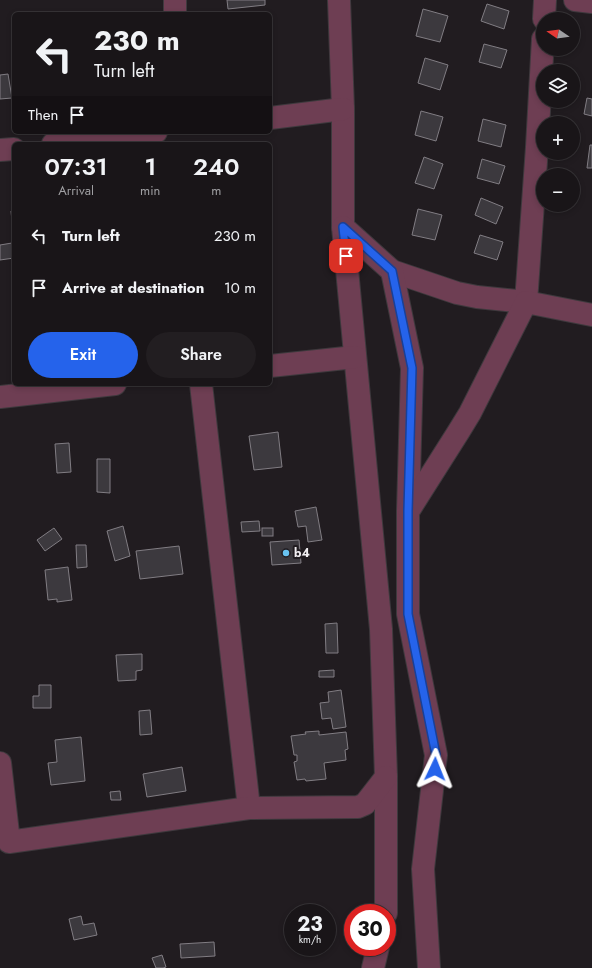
<!DOCTYPE html>
<meta charset="utf-8">
<style>
body{margin:0;font-family:Jost,sans-serif;background:#221e21;color:#f1f3f6;height:100vh;display:flex;flex-direction:column;font-size:15px;white-space:nowrap}
*{box-sizing:border-box;margin:0}
p{font-size:13px;color:#9f9fa2}
.icon{flex:none;width:22px;height:22px;fill:none;stroke:currentColor;stroke-width:2;stroke-linecap:round;stroke-linejoin:round}
.map{position:relative;flex:1;overflow:hidden}
.drawer{position:absolute;left:12px;top:142px;width:260px;height:244px;display:flex;flex-direction:column;background:#191518;border-radius:6px;box-shadow:0 2px 6px #0003,0 0 0 1px #373437}
.drawer>*{flex:none}
.guide{position:absolute;left:12px;top:12px;width:260px;height:122px;border-radius:6px;box-shadow:0 2px 6px #0003,0 0 0 1px #373437;background:#191518;color:#f1f3f6;overflow:hidden}
.needle{width:26px;rotate:283deg}
.tools{position:absolute;left:536px;top:12px;display:grid;gap:8px}
.tools a{display:grid;place-items:center;width:44px;height:44px;border-radius:50%;background:#191518;box-shadow:0 2px 6px #0003,0 0 0 1px #373437;font-size:20px}
.speed{position:absolute;left:284px;top:904px;display:flex;gap:8px;font-size:20px;font-weight:700;text-align:center}
.speed>*{display:grid;place-content:center;width:52px;height:52px;border-radius:50%;background:#191518;box-shadow:0 2px 6px #0003,0 0 0 1px #373437;line-height:1}
.speed small{font-size:10px;font-weight:400}
.speed .limit{border:6px solid #d22;background:#fff;color:#111}
.pin{position:absolute;display:grid;place-items:center;width:34px;height:34px;color:#fff;margin:-17px;border-radius:8px;box-shadow:0 2px 6px #0006}
.me{position:absolute;width:44px;margin:-22px;rotate:2deg;stroke-linejoin:round;filter:drop-shadow(0 0 3px #0008)}
.turn{display:flex;align-items:center;gap:14px;height:84px;padding:0 16px;font-size:18px}
.turn .icon{width:52px;height:52px;stroke-width:2.5}
.turn b{display:block;font-size:28px;line-height:34px}
.then{display:flex;align-items:center;height:38px;padding:0 16px;background:#0003;gap:8px;font-size:15px}
.eta{display:flex;justify-content:space-evenly;align-items:center;height:68px;text-align:center}
.eta b{font-size:24px;font-weight:600;line-height:28px}
.cta{display:flex;gap:8px;margin-top:auto;padding:8px 16px}
.cta a{flex:1;height:46px;border-radius:24px;background:#2563eb;color:#fff;font-size:16px;font-weight:600;line-height:46px;text-align:center}
.cta a+a{background:#221e21;color:#f1f3f6}
ul{padding:0;list-style:none}
li{display:flex;align-items:center;gap:12px;height:52px;padding:0 16px}
li div{flex:1}
li b{display:block;font-size:15px}
li em{font-style:normal}
.map>svg:first-child{display:block}
.building{fill:#3c393e;stroke:#817d83}
.lines{fill:none;stroke-linecap:round;stroke-linejoin:round}
.minor-casing{stroke:#3e393d;stroke-width:24}
.minor{stroke:#6e3e53;stroke-width:22}
.route-casing{stroke:#184099;stroke-width:10}
.route{stroke:#2563eb;stroke-width:7}
.poi-dot{fill:#69c3f1;stroke:#211c20;stroke-width:1.5}
.labels{text-anchor:middle;stroke-width:4;stroke-linejoin:round;paint-order:stroke}
.poi-label{font-size:12px;font-weight:bold;fill:#f1eef1;stroke:#211c20;text-anchor:start}
</style>
<div class="map">
<svg width="592" height="968" viewBox="0 0 592 968">
<rect width="100%" height="100%" fill="#211c20"/>
<g class="building">
<path d="M227 0H265V5L228 9Z"/>
<path d="M487 4 509 11 504 29 481 21Z"/>
<path d="M423 9 448 16 440 42 416 36Z"/>
<path d="M484 44 507 50 501 68 479 62Z"/>
<path d="M425 58 448 65 440 90 418 83Z"/>
<path d="M8 74 12 98 0 99V75Z"/>
<path d="M587 98 592 99V116L584 114Z"/>
<path d="M421 111 443 117 436 141 415 135Z"/>
<path d="M483 119 506 125 501 147 478 141Z"/>
<path d="M590 145H592V168H587Z"/>
<path d="M424 157 443 164 434 189 415 183Z"/>
<path d="M482 159 505 166 499 184 477 178Z"/>
<path d="M481 198 503 207 496 224 475 215Z"/>
<path d="M418 209 442 215 435 240 412 235Z"/>
<path d="M11 211H14V232H13Z"/>
<path d="M480 235 503 242 497 260 474 253Z"/>
<path d="M12 243 14 258 0 260V245Z"/>
<path d="M278 432 282 467 254 470 249 436Z"/>
<path d="M69 443 71 472 57 473 55 444Z"/>
<path d="M97 459H110V493L97 492Z"/>
<path d="M316 507 322 540 308 542 306 526 298 527 295 511Z"/>
<path d="M259 521 260 531 242 532 241 522Z"/>
<path d="M123 526 130 556 115 561 107 531Z"/>
<path d="M54 528 62 539 45 551 37 540Z"/>
<rect x="262" y="528" width="11" height="8"/>
<path d="M299 540 301 563 272 565 270 542Z"/>
<path d="M76 545H86L87 567 77 568Z"/>
<path d="M179 546 183 574 140 579 136 551Z"/>
<path d="M68 567 72 600 57 602V599L48 600 45 570Z"/>
<path d="M337 623 338 653H326L325 624Z"/>
<path d="M142 654V670L136 671V680L118 681 116 655Z"/>
<path d="M334 670V677H319V671Z"/>
<path d="M39 685H51V708H33V696H39Z"/>
<path d="M341 690 346 727 333 729 331 718 322 719 320 703 329 702 328 692Z"/>
<path d="M150 710 152 734 140 735 139 711Z"/>
<path d="M319 731V735L346 732 348 749 345 750 346 760 324 763 326 779 306 781 305 779 297 780 294 762 297 761V755H294L291 736 306 734 305 732Z"/>
<path d="M81 737 85 781 51 785 48 763 57 762 55 740Z"/>
<path d="M182 767 186 791 147 797 143 774Z"/>
<path d="M120 791 121 800H111L110 792Z"/>
<path d="M81 916 83 925 94 923 97 935 74 940 69 919Z"/>
<path d="M214 942 215 956 181 958 180 944Z"/>
<path d="M162 955 166 967 163 968H156L152 958Z"/>
</g>
<g class="lines">
<g class="minor-casing">
<g id="minor">
<path d="M339 0 343 109V227L381 629 386 777V913"/>
<path d="M575 0 592 2"/>
<path d="M175 14V0"/>
<path d="M544 19 545 0"/>
<path d="M270 118 343 109"/>
<path d="M53 144 156 132"/>
<path d="M0 150 14 149"/>
<path d="M343 227 392 271 457 293 477 297 526 302 537 147 543 39"/>
<path d="M392 271 412 368 408 511V614L436 755 423 869 429 968"/>
<path d="M270 366 355 357"/>
<path d="M201 384 249 808"/>
<path d="M0 397 115 384"/>
<path d="M409 510 459 431 470 413 526 302 592 315"/>
<path d="M0 763 9 842 249 808 358 807 365 804 386 777"/>
<path d="M373 968 378 947"/>
</g>
</g>
<use href="#minor" class="minor"/>
</g>
<g class="lines">
<g class="route-casing">
<path id="route" d="M346 256 343 227 392 271 412 368 408 511V614L436 755 435 769"/>
</g>
<use href="#route" class="route"/>
</g>
<circle class="poi-dot" cx="286" cy="553" r="4"/>
<g class="labels">
<g class="poi-label">
<text x="294" y="557">b4</text>
</g>
</g>
</svg>
<div class="tools">
<a><svg class="needle" viewBox="-14 -14 28 28"><path d="M0-13l5 13h-10z" fill="#e53935"/><path d="M0 13l5-13h-10z" fill="#9f9fa2"/></svg></a>
<a><svg class="icon" aria-label="layers" viewBox="0 0 24 24"><path d="M12 4l9 5-9 5-9-5zM3 14l9 5 9-5"/></svg></a>
<a>+</a>
<a>−</a>
</div>
<div class="speed"><div>23<small>km/h</small></div><div class="limit">30</div></div>
<div class="pin" style="left:346px;top:256px;background:#d93025"><svg class="icon" aria-label="arrive" viewBox="0 0 24 24"><path d="M6 21V4h12l-3 4 3 4H6"/></svg></div>
<svg class="me" style="left:435px;top:769px" viewBox="-20 -20 40 40"><path d="M0-17L14 15 0 8-14 15z" fill="#2563eb" stroke="#fff" stroke-width="4"/></svg>
<div class="guide">
<div class="turn"><svg class="icon" aria-label="left" viewBox="0 0 24 24"><path d="M17 20v-9H6M10 6l-5 5 5 5"/></svg><div><b>230 m</b>Turn left</div></div>
<div class="then">Then<svg class="icon" aria-label="arrive" viewBox="0 0 24 24"><path d="M6 21V4h12l-3 4 3 4H6"/></svg></div>
</div>
<section class="drawer">
<div class="eta">
<div><b>07:31</b><p>Arrival</p></div>
<div><b>1</b><p>min</p></div>
<div><b>240</b><p>m</p></div>
</div>
<ul>
<li><svg class="icon" aria-label="left" viewBox="0 0 24 24"><path d="M17 20v-9H6M10 6l-5 5 5 5"/></svg><div><b>Turn left</b></div><em>230 m</em></li>
<li><svg class="icon" aria-label="arrive" viewBox="0 0 24 24"><path d="M6 21V4h12l-3 4 3 4H6"/></svg><div><b>Arrive at destination</b></div><em>10 m</em></li>
</ul>
<div class="cta"><a>Exit</a><a>Share</a></div>
</section>
</div>
